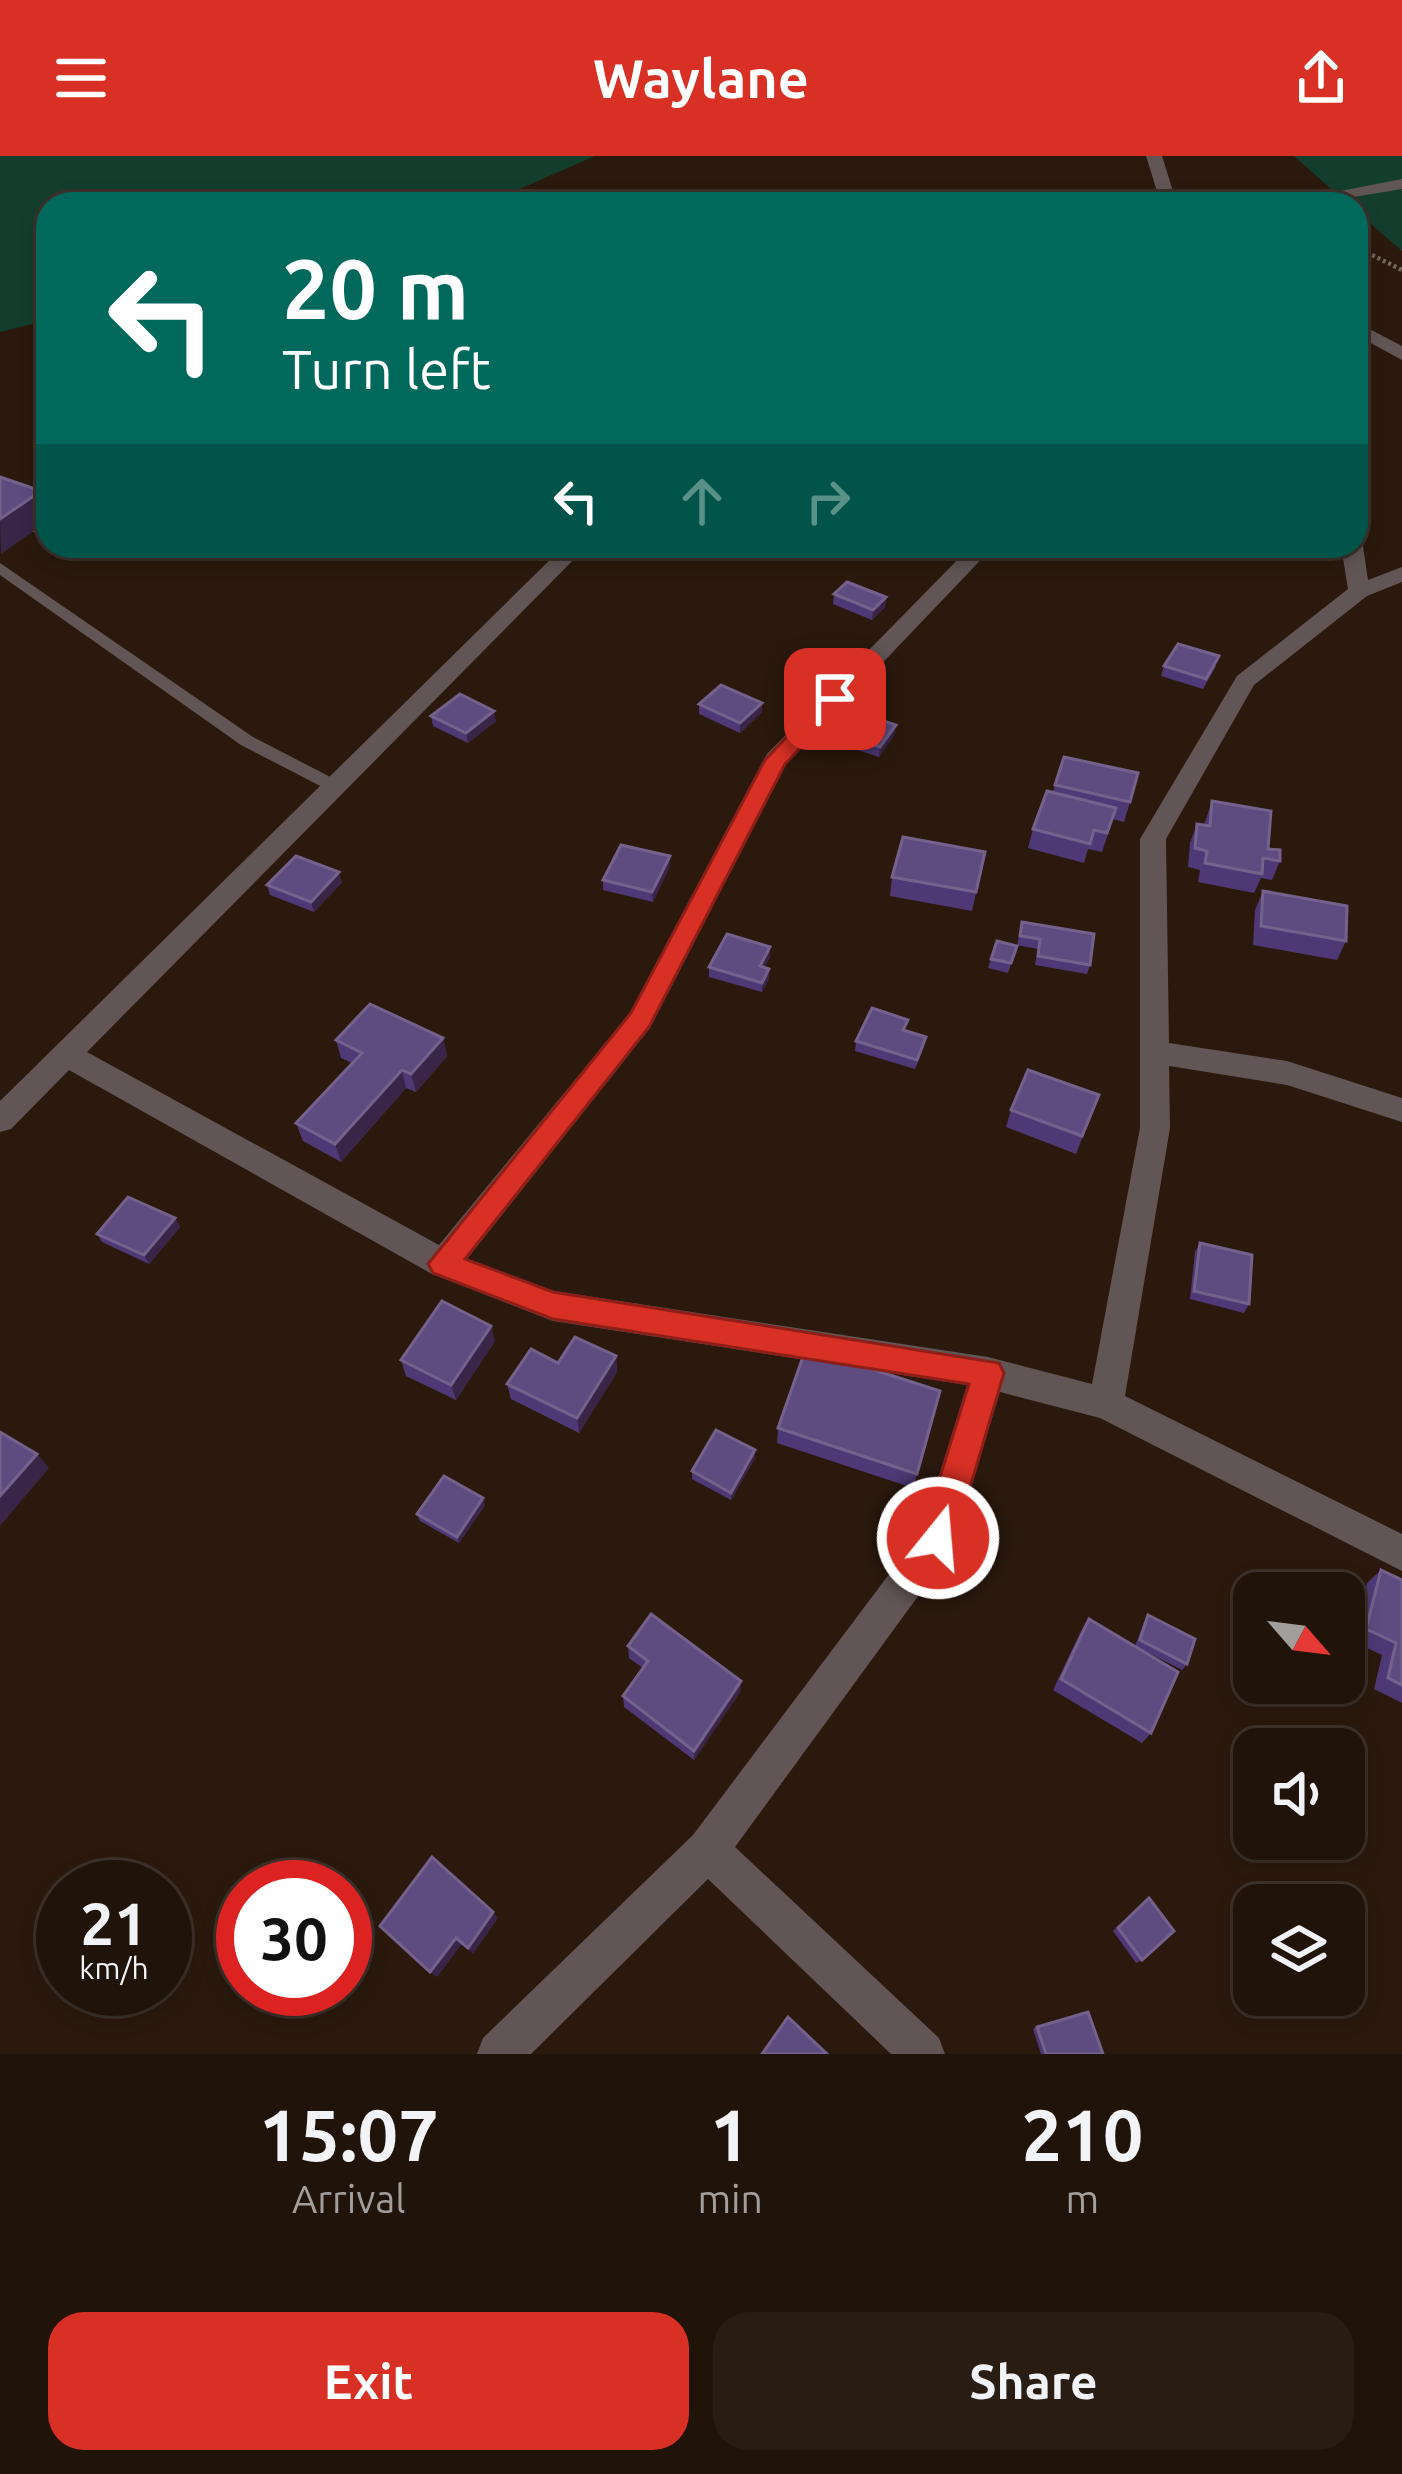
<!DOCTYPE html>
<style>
body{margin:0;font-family:Ubuntu,sans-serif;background:#281c13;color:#f1f3f6;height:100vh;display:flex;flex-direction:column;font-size:45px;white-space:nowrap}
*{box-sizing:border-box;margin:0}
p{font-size:39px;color:#a29e9c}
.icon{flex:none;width:66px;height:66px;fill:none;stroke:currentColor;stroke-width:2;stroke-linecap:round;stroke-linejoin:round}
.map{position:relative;height:1898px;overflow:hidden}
.drawer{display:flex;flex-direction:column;background:#20130a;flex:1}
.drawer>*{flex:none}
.top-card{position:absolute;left:36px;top:36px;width:1332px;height:366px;border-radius:36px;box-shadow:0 6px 18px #0003,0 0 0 3px #3d322b;background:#00695c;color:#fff;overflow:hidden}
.needle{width:78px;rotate:118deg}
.controls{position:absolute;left:1233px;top:1416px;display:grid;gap:24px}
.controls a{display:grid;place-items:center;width:132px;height:132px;border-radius:24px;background:#20130a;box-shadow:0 6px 18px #0003,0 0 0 3px #3d322b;font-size:60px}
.speed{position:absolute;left:36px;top:1704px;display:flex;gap:24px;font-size:60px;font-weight:700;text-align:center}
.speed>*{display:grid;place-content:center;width:156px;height:156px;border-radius:50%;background:#20130a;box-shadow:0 6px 18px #0003,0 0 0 3px #3d322b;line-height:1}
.speed small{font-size:30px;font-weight:400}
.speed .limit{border:18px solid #d22;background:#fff;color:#111}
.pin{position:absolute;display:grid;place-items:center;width:102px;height:102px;color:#fff;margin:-51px;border-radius:24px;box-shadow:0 6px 18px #0006}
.me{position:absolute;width:132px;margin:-66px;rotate:17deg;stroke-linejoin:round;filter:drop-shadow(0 0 9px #0008)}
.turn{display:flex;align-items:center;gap:42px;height:252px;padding:0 48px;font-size:54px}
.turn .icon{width:156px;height:156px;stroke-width:2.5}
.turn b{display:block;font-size:84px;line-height:102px}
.lanes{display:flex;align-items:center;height:114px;padding:0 48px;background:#0003;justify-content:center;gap:60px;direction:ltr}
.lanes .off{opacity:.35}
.eta{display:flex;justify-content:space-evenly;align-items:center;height:204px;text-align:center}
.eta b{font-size:72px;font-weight:700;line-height:84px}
.action{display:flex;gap:24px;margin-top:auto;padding:24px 48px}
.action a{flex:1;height:138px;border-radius:36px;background:#d93025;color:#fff;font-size:48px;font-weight:700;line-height:138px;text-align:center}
.action a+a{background:#281c13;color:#f1f3f6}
header{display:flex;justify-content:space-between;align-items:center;height:156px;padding:0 48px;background:#d93025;color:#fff;font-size:54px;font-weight:700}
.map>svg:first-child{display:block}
.green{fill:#133e2d}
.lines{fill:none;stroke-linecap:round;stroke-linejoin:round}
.path{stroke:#76665c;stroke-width:4.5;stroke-dasharray:3 3;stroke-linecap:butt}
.lane{fill:#615555;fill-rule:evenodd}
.street{fill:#615555;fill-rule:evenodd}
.wall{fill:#4e3976}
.shaded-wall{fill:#392548}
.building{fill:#5e4b80;stroke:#74628d;stroke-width:3}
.route{fill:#d93025;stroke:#8d1f18;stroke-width:3}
</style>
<header><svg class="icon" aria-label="menu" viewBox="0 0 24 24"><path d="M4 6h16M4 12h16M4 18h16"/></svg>Waylane<svg class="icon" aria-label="share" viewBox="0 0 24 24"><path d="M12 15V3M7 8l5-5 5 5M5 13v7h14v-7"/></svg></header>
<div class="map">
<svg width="1402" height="1898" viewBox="0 0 1402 1898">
<rect width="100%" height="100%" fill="#2b190d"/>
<g class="green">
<path d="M0 0H595L485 48H48V164L0 176Z"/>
<path d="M1294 0H1402V95L1356 55V48H1348Z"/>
</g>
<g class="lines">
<path class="path" d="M1356 91 1402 114"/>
<path class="lane" d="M0 407 253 581 340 626V634H328L241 589 0 419Z"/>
<g class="street">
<path d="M1146 0H1162L1177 48H1161Z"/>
<path d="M1402 23V33L1311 48H1274Z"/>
<path d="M1356 166 1402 190V204L1356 179Z"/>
<path d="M1356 385 1363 390 1368 424 1402 411V426L1367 440 1254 529 1166 683 1169 887 1287 905 1402 942V966L1287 929 1169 910 1170 972 1125 1240 1402 1378V1415L1100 1262 1000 1236 951 1395 735 1691 939 1882 945 1898H891L708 1723 531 1898H477L483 1882 693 1679 923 1373 967 1229 553 1165 432 1118 69 914 11 973 0 976V945L564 390H587L87 896 439 1089 630 857 767 598 971 390H994L786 608 650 872 467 1103 554 1135 988 1201 1092 1228 1140 972V683L1237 520 1348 433 1341 390H1356Z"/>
</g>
</g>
<g class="wall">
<path d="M48 366V387L40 385 36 375Z"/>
<path d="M834 438 886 441 885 451 872 464 833 448Z"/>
<path d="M1164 510H1216L1203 533 1161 520Z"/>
<path d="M762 547V556L740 577 699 558V548Z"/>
<path d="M431 560 496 565 468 587 433 570Z"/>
<path d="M896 569 894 579 879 601 821 582 822 572Z"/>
<path d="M1055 629 1130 646 1124 666 1113 663 1102 696 1088 693 1084 707 1028 692 1033 673 1053 636Z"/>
<path d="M1212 645 1268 693 1280 705 1272 724 1261 722 1254 737 1198 726 1200 714 1188 711 1190 687 1197 668 1204 669Z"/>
<path d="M985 696 972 755 890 740 892 721Z"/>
<path d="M670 700V710L653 746 603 734V724Z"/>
<path d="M342 726 314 756 270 739 267 729Z"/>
<path d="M1263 735 1346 785 1337 804 1253 789 1255 754Z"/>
<path d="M1022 766 1090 809 1087 818 1035 809 1038 793 1017 789Z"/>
<path d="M1017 790 1008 817 988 812 991 803Z"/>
<path d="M770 801 764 811 769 823 762 836 709 821V811Z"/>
<path d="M905 875 924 891 915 913 855 895 856 885Z"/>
<path d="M443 882 447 900 416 936 406 932 341 1006 303 985 296 967 352 907 341 902 336 884Z"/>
<path d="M1099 939 1076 998 1006 971 1011 954Z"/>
<path d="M175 1062 180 1071 149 1108 102 1086 97 1078Z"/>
<path d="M1200 1087 1249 1148 1244 1157 1190 1143 1195 1096Z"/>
<path d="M495 1185 456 1244 406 1220 401 1204Z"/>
<path d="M616 1200 617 1216 579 1277 511 1243 507 1228 558 1207Z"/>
<path d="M778 1272 917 1318 913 1332 777 1287Z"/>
<path d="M755 1302 731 1344 692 1323V1315Z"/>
<path d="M485 1349 459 1387 420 1365 417 1358Z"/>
<path d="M1381 1414 1402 1424V1547L1374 1533 1382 1499 1352 1485 1367 1427Z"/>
<path d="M1148 1459 1187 1508 1182 1514 1135 1490 1144 1466Z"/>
<path d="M1089 1463 1151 1577 1142 1587 1053 1534 1081 1475Z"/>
<path d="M628 1490 741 1525 740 1536 694 1604 624 1551 623 1540 643 1512 629 1502Z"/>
<path d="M1149 1742 1142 1804 1136 1807 1113 1775Z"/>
<path d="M1037 1871 1103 1898H1041L1033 1873Z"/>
</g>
<g class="shaded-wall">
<path d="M41 335 48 353V365L1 398 0 363Z"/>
<path d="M886 441 885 451 872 464 873 454Z"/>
<path d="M762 547V556L740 577V567Z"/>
<path d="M494 555 496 565 468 587 466 577Z"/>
<path d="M896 569 894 579 879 601 880 591Z"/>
<path d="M670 700V710L653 746 652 736Z"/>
<path d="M339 716 342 726 314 756 311 746Z"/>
<path d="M770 791V801L759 820 760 810Z"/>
<path d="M769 813V823L762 836V827Z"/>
<path d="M443 882 447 900 416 936 411 918Z"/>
<path d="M402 914 406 932 341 1006 335 988Z"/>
<path d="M175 1062 180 1071 149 1108 144 1099Z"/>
<path d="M491 1170 495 1185 456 1244 451 1229Z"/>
<path d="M616 1200 617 1216 579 1277 577 1262Z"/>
<path d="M755 1294V1302L731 1344V1337Z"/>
<path d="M37 1298 49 1312 0 1370V1340Z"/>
<path d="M483 1342 485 1349 459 1387 457 1381Z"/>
<path d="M741 1525 740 1536 694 1604V1595Z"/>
<path d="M493 1756 498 1762 473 1798 468 1792Z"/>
<path d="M456 1782 462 1788 437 1821 430 1816Z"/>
</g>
<g class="building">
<path d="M0 321 41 335 0 363Z"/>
<path d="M48 366V379L36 375Z"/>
<path d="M847 426 886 441 873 454 834 438Z"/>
<path d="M1178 488 1219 500 1206 523 1164 510Z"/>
<path d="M721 529 762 547 740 567 699 548Z"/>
<path d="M460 538 494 555 466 577 431 560Z"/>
<path d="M837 550 896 569 880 591 822 572Z"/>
<path d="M1064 601 1138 617 1130 646 1055 629Z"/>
<path d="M1047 635 1116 652 1107 677 1094 674 1090 688 1033 673Z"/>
<path d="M1212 645 1271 655 1268 693 1280 694V705L1263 702 1262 718 1205 707 1207 695 1195 692 1197 668 1210 670Z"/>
<path d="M903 681 985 696 976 736 892 721Z"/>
<path d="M621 689 670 700 652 736 603 724Z"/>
<path d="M296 700 339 716 311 746 267 729Z"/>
<path d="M1263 735 1347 750 1346 785 1261 770Z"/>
<path d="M1022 766 1094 778 1090 809 1038 800 1040 783 1020 780Z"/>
<path d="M727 778 770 791 760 810 769 813 762 827 709 811Z"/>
<path d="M997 785 1017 790 1011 807 991 803Z"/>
<path d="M370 848 443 882 411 918 402 914 335 988 296 967 362 897 336 884Z"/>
<path d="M872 852 908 864 903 874 926 881 917 904 856 885Z"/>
<path d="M1028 914 1099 939 1082 980 1011 954Z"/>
<path d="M128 1041 175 1062 144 1099 97 1078Z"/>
<path d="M1200 1087 1252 1099 1249 1148 1194 1135Z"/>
<path d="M442 1145 491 1170 451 1229 401 1204Z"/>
<path d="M575 1181 616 1200 577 1262 507 1228 531 1193 558 1207Z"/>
<path d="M806 1192 940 1235 917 1318 778 1272Z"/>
<path d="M716 1274 755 1294 731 1337 692 1315Z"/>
<path d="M0 1276 37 1298 0 1340Z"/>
<path d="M444 1320 483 1342 457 1381 417 1358Z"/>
<path d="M1381 1414 1402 1424V1529L1388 1522 1396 1487 1366 1473Z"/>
<path d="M651 1458 741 1525 694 1595 623 1540 648 1505 628 1490Z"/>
<path d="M1148 1459 1195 1483 1187 1508 1140 1484Z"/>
<path d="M1089 1463 1178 1516 1151 1577 1061 1523Z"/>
<path d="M432 1701 493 1756 468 1792 456 1782 430 1816 380 1770Z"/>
<path d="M1149 1742 1174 1775 1142 1804 1118 1772Z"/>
<path d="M1088 1856 1103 1898H1046L1037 1871Z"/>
<path d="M788 1861 827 1898H762Z"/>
</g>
<path class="route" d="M827 538 846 543 785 608 649 871 465 1103 553 1136 999 1207 1004 1217 955 1382 950 1394 938 1398 926 1394 921 1382 969 1228 553 1163 433 1117 428 1108 631 857 765 604Z"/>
</svg>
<div class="controls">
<a><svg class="needle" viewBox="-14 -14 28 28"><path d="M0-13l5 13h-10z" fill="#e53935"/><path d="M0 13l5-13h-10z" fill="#a29e9c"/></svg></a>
<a><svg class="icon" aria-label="sound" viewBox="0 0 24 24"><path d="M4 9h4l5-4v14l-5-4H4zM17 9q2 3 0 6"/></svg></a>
<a><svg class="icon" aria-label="layers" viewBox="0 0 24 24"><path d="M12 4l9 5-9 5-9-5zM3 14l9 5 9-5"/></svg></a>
</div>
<div class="speed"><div>21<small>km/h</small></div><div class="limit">30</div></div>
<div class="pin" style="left:835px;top:543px;background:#d93025"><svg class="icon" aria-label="arrive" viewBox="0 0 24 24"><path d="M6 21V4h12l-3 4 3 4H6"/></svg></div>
<svg class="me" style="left:938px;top:1382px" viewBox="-20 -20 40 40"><circle r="17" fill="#d93025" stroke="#fff" stroke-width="3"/><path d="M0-11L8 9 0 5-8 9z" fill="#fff"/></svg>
<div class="top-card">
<div class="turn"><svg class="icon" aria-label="left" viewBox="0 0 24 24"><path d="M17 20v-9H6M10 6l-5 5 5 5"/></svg><div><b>20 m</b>Turn left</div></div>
<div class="lanes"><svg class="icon" aria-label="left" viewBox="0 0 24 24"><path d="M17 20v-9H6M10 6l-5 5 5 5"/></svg><svg class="icon off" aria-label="ahead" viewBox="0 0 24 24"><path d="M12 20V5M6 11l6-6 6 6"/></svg><svg class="icon off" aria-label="right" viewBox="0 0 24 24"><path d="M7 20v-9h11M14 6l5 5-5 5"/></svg></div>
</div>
</div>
<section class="drawer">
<div class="eta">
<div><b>15:07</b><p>Arrival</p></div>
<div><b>1</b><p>min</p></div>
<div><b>210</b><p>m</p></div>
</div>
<div class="action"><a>Exit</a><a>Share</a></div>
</section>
